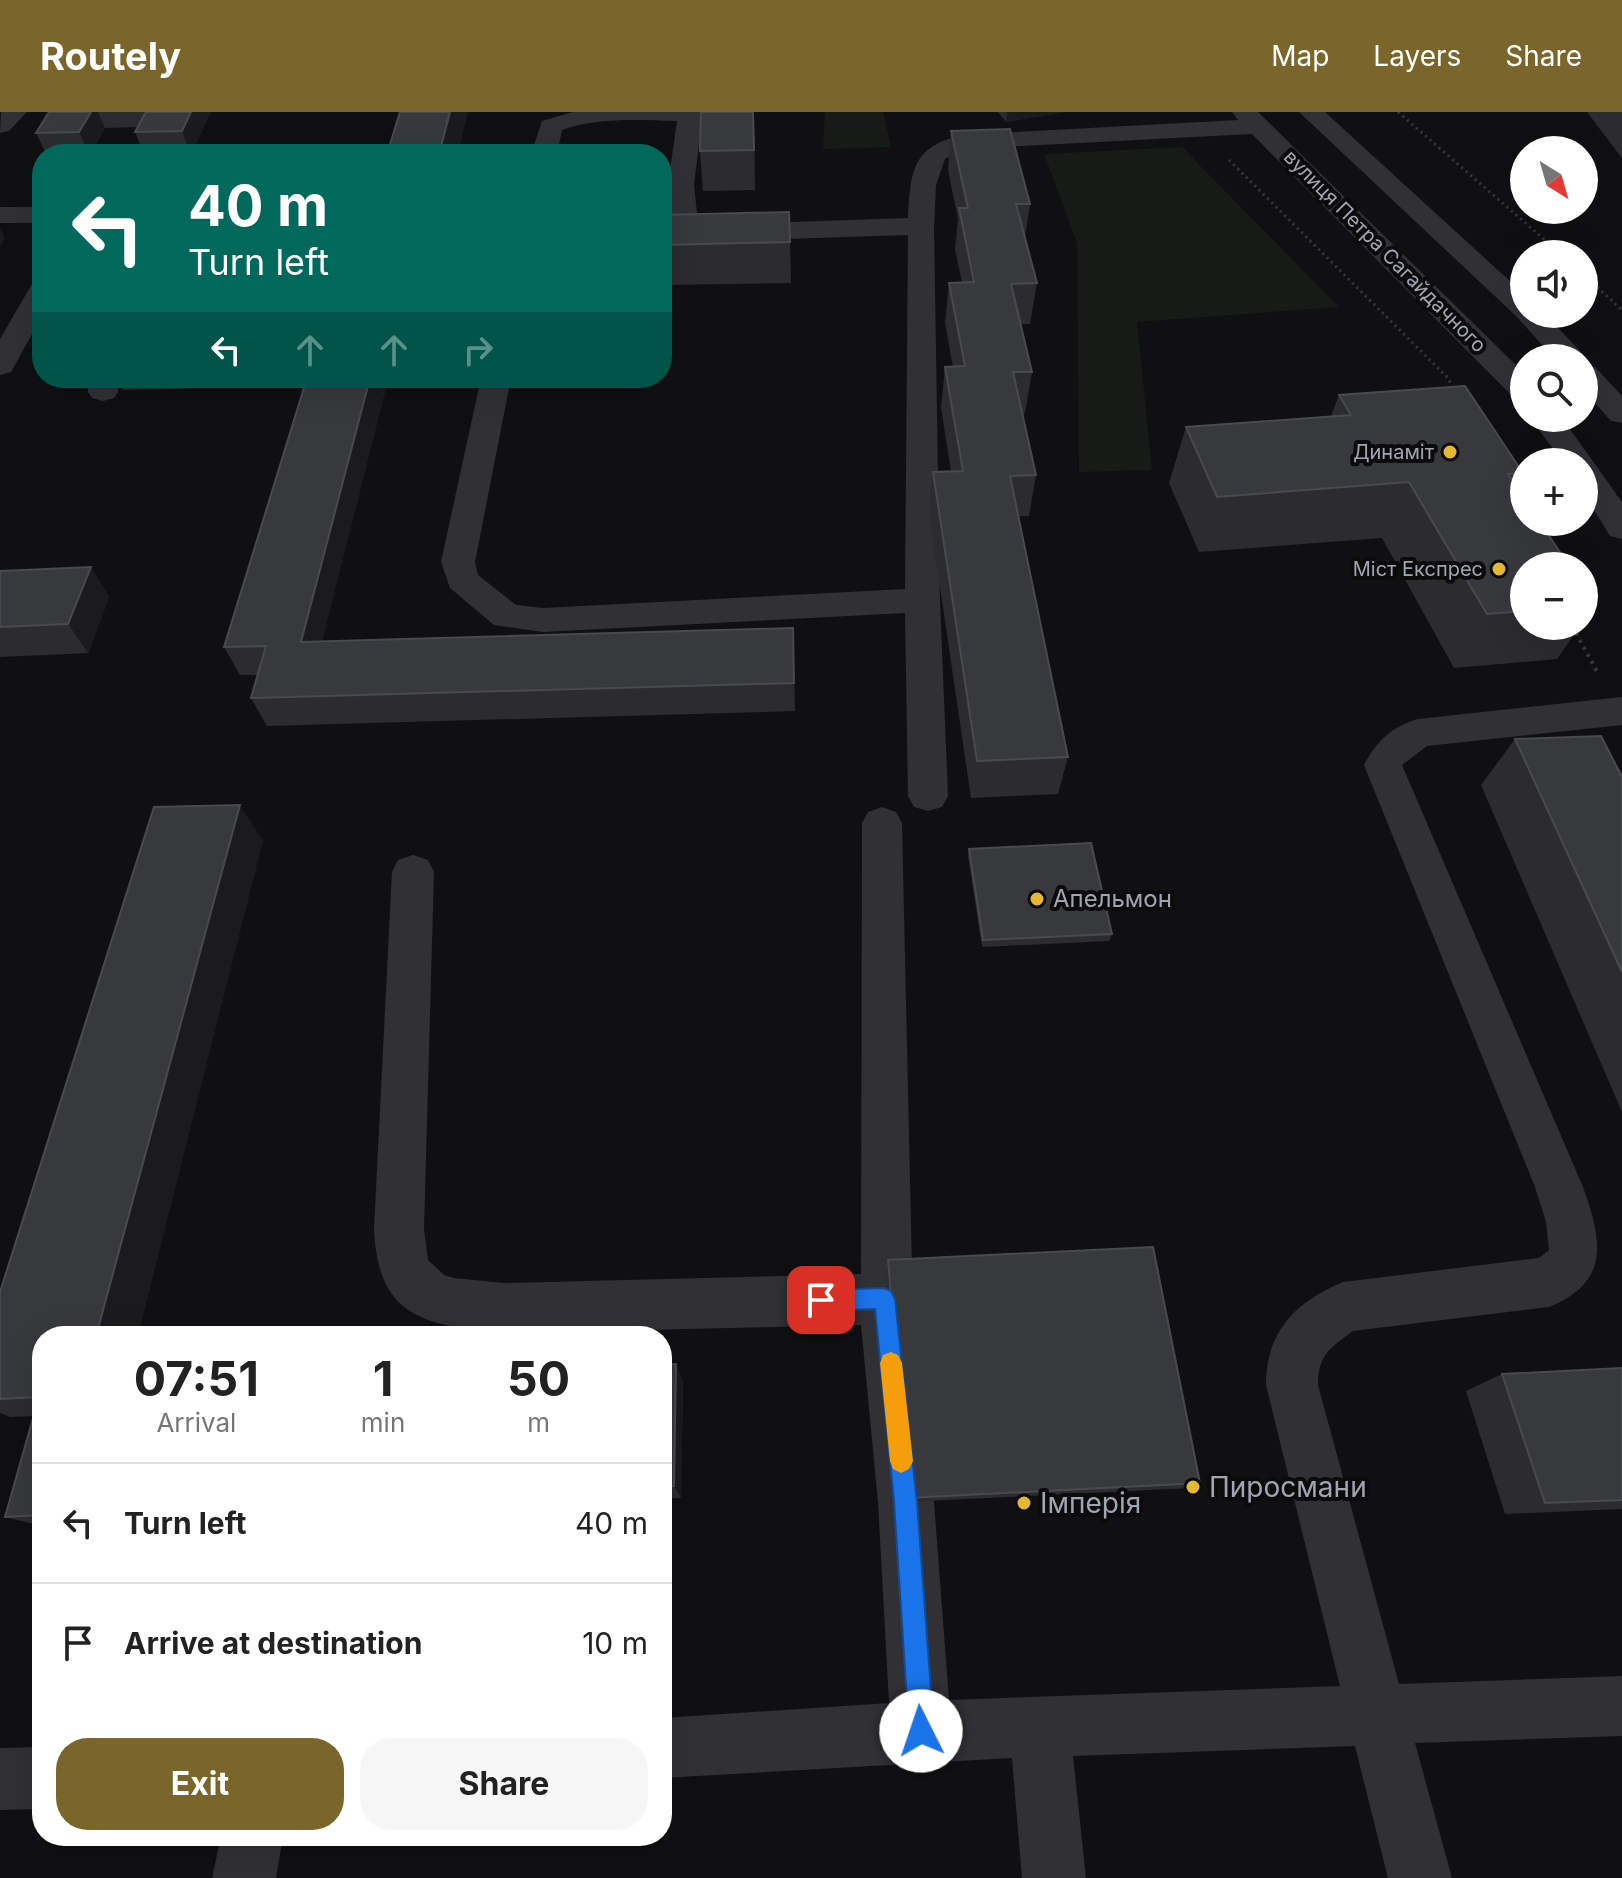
<!DOCTYPE html>
<meta charset="utf-8">
<style>
body{margin:0;font-family:Inter,sans-serif;background:#f6f6f6;color:#222;height:100vh;display:flex;flex-direction:column;font-size:30px;white-space:nowrap}
*{box-sizing:border-box;margin:0}
p{font-size:26px;color:#767676}
.icon{flex:none;width:44px;height:44px;fill:none;stroke:currentColor;stroke-width:2;stroke-linecap:round;stroke-linejoin:round}
.map{position:relative;flex:1;overflow:hidden}
.side{position:absolute;left:32px;top:1214px;width:640px;height:520px;display:flex;flex-direction:column;background:#fff;border-radius:32px;box-shadow:0 8px 32px #0002}
.side>*{flex:none}
.banner{position:absolute;left:32px;top:32px;width:640px;height:244px;border-radius:32px;box-shadow:0 8px 32px #0002;background:#00695c;color:#fff;overflow:hidden}
.needle{width:52px;rotate:143deg}
.controls{position:absolute;left:1510px;top:24px;display:grid;gap:16px}
.controls a{display:grid;place-items:center;width:88px;height:88px;border-radius:50%;background:#fff;box-shadow:0 8px 32px #0002;font-size:40px}
.pin{position:absolute;display:grid;place-items:center;width:68px;height:68px;color:#fff;margin:-34px;border-radius:16px;box-shadow:0 4px 12px #0006}
.me{position:absolute;width:88px;margin:-44px;rotate:356deg;stroke-linejoin:round;filter:drop-shadow(0 0 6px #0008)}
.turn{display:flex;align-items:center;gap:28px;height:168px;padding:0 24px;font-size:36px}
.turn .icon{width:104px;height:104px;stroke-width:2.5}
.turn b{display:block;font-size:56px;line-height:68px}
.lanes{display:flex;align-items:center;height:76px;padding:0 24px;background:#0003;justify-content:center;gap:40px;direction:ltr}
.lanes .off{opacity:.35}
.eta{display:flex;justify-content:space-evenly;align-items:center;height:136px;text-align:center}
.eta b{font-size:48px;font-weight:700;line-height:56px}
.action{display:flex;gap:16px;margin-top:auto;padding:16px 24px}
.action a{flex:1;height:92px;border-radius:32px;background:#7a652a;color:#fff;font-size:32px;font-weight:700;line-height:92px;text-align:center}
.action a+a{background:#f6f6f6;color:#222}
ul{padding:0;list-style:none}
li{display:flex;align-items:center;gap:24px;height:120px;padding:0 24px;border-top:2px solid #e0e0e0}
li div{flex:1}
li b{display:block;font-size:30px}
li em{font-style:normal}
header{display:flex;align-items:center;gap:48px;box-sizing:border-box;height:112px;padding:0 40px;background:#7a652a;color:#fff}
header strong{font-size:38px}
nav{display:flex;gap:44px;margin-inline-start:auto;font-size:28px}
.map>svg:first-child{display:block}
.green{fill:#161b17}
.lines{fill:none;stroke-linecap:round;stroke-linejoin:round}
.path-far1{stroke:#37383c;stroke-width:3;stroke-dasharray:2 4;stroke-linecap:butt}
.path{stroke:#37383c;stroke-width:4;stroke-dasharray:3 5;stroke-linecap:butt}
.minor{fill:#313135;fill-rule:evenodd}
.wall{fill:#2c2c2f}
.shaded-wall{fill:#1b1b1d}
.building{fill:#38393d;stroke:#494a4f;stroke-width:2}
.route{fill:#1a73e8;stroke:#114b97;stroke-width:2}
.slow{fill:#f59e0b}
.poi-dot{fill:#e6b733;stroke:#0b0b0c;stroke-width:3}
.labels{text-anchor:middle;stroke-width:8;stroke-linejoin:round;paint-order:stroke}
.far-street-label{font-size:20px;fill:#a1a5b1;stroke:#0b0b0c}
.far-poi-label{font-size:20px;fill:#a1a5b1;stroke:#0b0b0c;text-anchor:end}
.poi-label{font-size:24px;fill:#a1a5b1;stroke:#0b0b0c;text-anchor:start}
.near-poi-label{font-size:28px;fill:#a1a5b1;stroke:#0b0b0c;text-anchor:start}
</style>
<header>
<strong>Routely</strong>
<nav><a>Map</a><a>Layers</a><a>Share</a></nav>
</header>
<div class="map">
<svg width="1622" height="1766" viewBox="0 0 1622 1766">
<rect width="100%" height="100%" fill="#100f11"/>
<g class="green">
<path d="M825 0H883L891 35 823 37Z"/>
<path d="M1182 35 1339 195 1137 210 1152 358 1079 360 1077 131 1044 42Z"/>
</g>
<g class="lines">
<g class="path-far1">
<path d="M1398 0 1561 142"/>
<path d="M1229 48 1448 266 1455 281"/>
<path d="M1584 163 1622 198"/>
</g>
<path class="path" d="M1572 514 1599 563"/>
<g class="minor">
<path d="M27 0 9 19 0 21 1 0Z"/>
<path d="M573 0H703L694 72 698 111 704 113 908 106C911 60 911 35 962 23L1238 8 1232 0H1258L1524 261V288L1513 285 1252 22 964 37 945 47 936 73 934 114 940 488 948 684 942 695 928 699 914 695 908 684 905 501 543 520 494 513 450 476 441 450 481 266H511L475 450 478 463 516 493 543 496 905 477 908 123 662 131V115H672L668 72 677 9C640 8 597 5 562 18L557 42H531L542 9Z"/>
<path d="M1299 0H1325L1524 182V202H1545L1581 240 1585 246 1584 247 1554 246 1516 204Z"/>
<rect x="0" y="95" width="42" height="16"/>
<path d="M42 170V204L11 260 0 263V227L32 172Z"/>
<path d="M1584 252 1595 255 1622 284V311L1611 309 1584 279Z"/>
<path d="M88 266H118V280L114 286 103 289 92 286 88 280Z"/>
<path d="M1530 306H1562L1622 390V427L1610 424 1584 382V350H1563Z"/>
<path d="M1622 585V613L1427 634 1402 653 1583 1075C1602 1128 1611 1170 1549 1195L1353 1219C1330 1236 1318 1243 1318 1273L1399 1572 1622 1564V1624L1415 1631 1452 1766H1388L1355 1634 1073 1644 1086 1766H1022L1012 1646 662 1666V1606L889 1591 878 1390 861 1213 504 1221C427 1213 378 1208 374 1117L392 760 398 748 413 743 428 748 434 760 424 1117 428 1148 444 1163 454 1166 504 1171 861 1162 862 711 868 700 882 695 896 700 902 711 912 1157 909 1187 934 1390 949 1588 1340 1574 1266 1273C1266 1220 1295 1190 1343 1170L1539 1146 1549 1138 1546 1110 1535 1075 1364 653C1377 629 1391 615 1418 607Z"/>
<path d="M42 1635V1697L0 1698V1636Z"/>
<path d="M221 1724H283L276 1766H212Z"/>
</g>
</g>
<g class="wall">
<path d="M49 0H211L191 42H144L135 20 137 15 105 16 90 42H46L36 21Z"/>
<path d="M754 0 755 78 703 79 700 39Z"/>
<path d="M998 0H1065L1006 10Z"/>
<path d="M1587 0H1622V46Z"/>
<path d="M951 19 1030 92 1025 126 1037 171 1030 212H1021L1032 260 1025 301H1022L1036 363 1029 404H1018L1068 645 1058 682 971 686 929 400 933 360 951 359 941 296 945 255H953L945 211 949 171 962 170 955 137 958 107 948 58Z"/>
<path d="M662 103 790 130 791 171 662 173Z"/>
<path d="M117 266H188L184 277 123 278Z"/>
<path d="M387 271 322 529 793 516 795 599 267 614 251 586 258 563H240L224 535Z"/>
<path d="M1339 283 1523 361 1516 373 1524 454V514H1580L1557 547 1454 556 1382 426 1199 440 1169 371 1186 315 1331 304Z"/>
<path d="M91 455 109 485 88 541 0 545V459Z"/>
<path d="M1584 477 1595 493 1584 508Z"/>
<path d="M1515 627 1622 665V1000L1481 673Z"/>
<path d="M263 729 42 1224V1414L5 1405 34 1304 10 1305 0 1301V1180Z"/>
<path d="M969 737 1112 822 1109 829 982 835 968 744Z"/>
<path d="M888 1148 1200 1371 1192 1376 906 1390 887 1157Z"/>
<path d="M676 1252 683 1270 681 1386 662 1387V1253Z"/>
<path d="M1622 1256V1397L1505 1402 1466 1279 1502 1262Z"/>
</g>
<g class="shaded-wall">
<path d="M91 0H98L105 16 89 42 79 20Z"/>
<path d="M191 0H211L191 42 182 19Z"/>
<path d="M450 0H468L458 42H439Z"/>
<path d="M1007 0H1065L1006 10Z"/>
<path d="M0 116 5 126 0 135Z"/>
<path d="M179 266H188L184 277Z"/>
<path d="M370 266H385L387 271 315 558 301 530Z"/>
<path d="M91 455 109 485 88 541 68 512Z"/>
<path d="M240 693 263 729 138 1224H96Z"/>
<path d="M676 1252 683 1270 681 1386 674 1374Z"/>
</g>
<g class="building">
<path d="M49 0H91L79 20 36 21Z"/>
<path d="M146 0H191L182 19 135 20Z"/>
<path d="M400 0H450L439 42H387Z"/>
<path d="M701 0H753L754 38 700 39Z"/>
<path d="M1010 17 1030 92H1016L1037 171 1011 172 1032 260H1013L1036 363 1010 364 1068 645 977 649 933 360 963 359 945 255 965 254 949 171 974 170 959 96H968L951 19Z"/>
<path d="M789 100 790 130 662 133V103Z"/>
<path d="M307 266H370L301 530 793 516 794 571 251 586 266 534 224 535Z"/>
<path d="M1465 274 1523 361 1508 362 1524 386V410H1540L1569 454H1524V499L1487 502 1409 370 1217 385 1186 315 1351 303 1339 283Z"/>
<path d="M91 455 68 512 0 515V459Z"/>
<path d="M1584 477 1595 493 1584 494Z"/>
<path d="M1601 624 1622 665V860L1515 627Z"/>
<path d="M240 693 96 1224H42V1403L5 1405 39 1285 0 1287V1180L154 695Z"/>
<path d="M1091 731 1112 822 983 828 969 737Z"/>
<path d="M1153 1135 1200 1371 908 1386 888 1148Z"/>
<path d="M676 1252 674 1374 662 1375V1253Z"/>
<path d="M1622 1256V1388L1545 1391 1502 1262Z"/>
</g>
<path class="route" d="M884 1176 891 1179 895 1187 917 1390 934 1619 930 1628 921 1631 913 1628 909 1619 894 1390 875 1197 821 1199 813 1196 810 1188 813 1181 821 1178Z"/>
<path class="slow" d="M891 1240 898 1243 902 1251 913 1349 909 1357 901 1361 893 1357 890 1349 880 1251 883 1243Z"/>
<g class="poi-dot">
<circle cx="1450" cy="340" r="8"/>
<circle cx="1499" cy="457" r="8"/>
<circle cx="1037" cy="787" r="8"/>
<circle cx="1193" cy="1375" r="8"/>
<circle cx="1024" cy="1391" r="8"/>
</g>
<g class="labels">
<g class="far-street-label">
<text transform="translate(1385 139) rotate(45)" y="7">вулиця Петра Сагайдачного</text>
</g>
<g class="far-poi-label">
<text x="1434" y="347">Динаміт</text>
<text x="1483" y="464">Міст Експрес</text>
</g>
<g class="poi-label">
<text x="1053" y="795">Апельмон</text>
</g>
<g class="near-poi-label">
<text x="1209" y="1385">Пиросмани</text>
<text x="1040" y="1401">Імперія</text>
</g>
</g>
</svg>
<div class="controls">
<a><svg class="needle" viewBox="-14 -14 28 28"><path d="M0-13l5 13h-10z" fill="#e53935"/><path d="M0 13l5-13h-10z" fill="#767676"/></svg></a>
<a><svg class="icon" aria-label="sound" viewBox="0 0 24 24"><path d="M4 9h4l5-4v14l-5-4H4zM17 9q2 3 0 6"/></svg></a>
<a><svg class="icon" aria-label="search" viewBox="0 0 24 24"><circle cx="10" cy="10" r="6"/><path d="M15 15l6 6"/></svg></a>
<a>+</a>
<a>−</a>
</div>
<div class="pin" style="left:821px;top:1188px;background:#d93025"><svg class="icon" aria-label="arrive" viewBox="0 0 24 24"><path d="M6 21V4h12l-3 4 3 4H6"/></svg></div>
<svg class="me" style="left:921px;top:1619px" viewBox="-20 -20 40 40"><circle r="19" fill="#fff"/><path d="M0-13L10 11 0 6-10 11z" fill="#1a73e8"/></svg>
<div class="banner">
<div class="turn"><svg class="icon" aria-label="left" viewBox="0 0 24 24"><path d="M17 20v-9H6M10 6l-5 5 5 5"/></svg><div><b>40 m</b>Turn left</div></div>
<div class="lanes"><svg class="icon" aria-label="left" viewBox="0 0 24 24"><path d="M17 20v-9H6M10 6l-5 5 5 5"/></svg><svg class="icon off" aria-label="ahead" viewBox="0 0 24 24"><path d="M12 20V5M6 11l6-6 6 6"/></svg><svg class="icon off" aria-label="ahead" viewBox="0 0 24 24"><path d="M12 20V5M6 11l6-6 6 6"/></svg><svg class="icon off" aria-label="right" viewBox="0 0 24 24"><path d="M7 20v-9h11M14 6l5 5-5 5"/></svg></div>
</div>
<section class="side">
<div class="eta">
<div><b>07:51</b><p>Arrival</p></div>
<div><b>1</b><p>min</p></div>
<div><b>50</b><p>m</p></div>
</div>
<ul>
<li><svg class="icon" aria-label="left" viewBox="0 0 24 24"><path d="M17 20v-9H6M10 6l-5 5 5 5"/></svg><div><b>Turn left</b></div><em>40 m</em></li>
<li><svg class="icon" aria-label="arrive" viewBox="0 0 24 24"><path d="M6 21V4h12l-3 4 3 4H6"/></svg><div><b>Arrive at destination</b></div><em>10 m</em></li>
</ul>
<div class="action"><a>Exit</a><a>Share</a></div>
</section>
</div>
